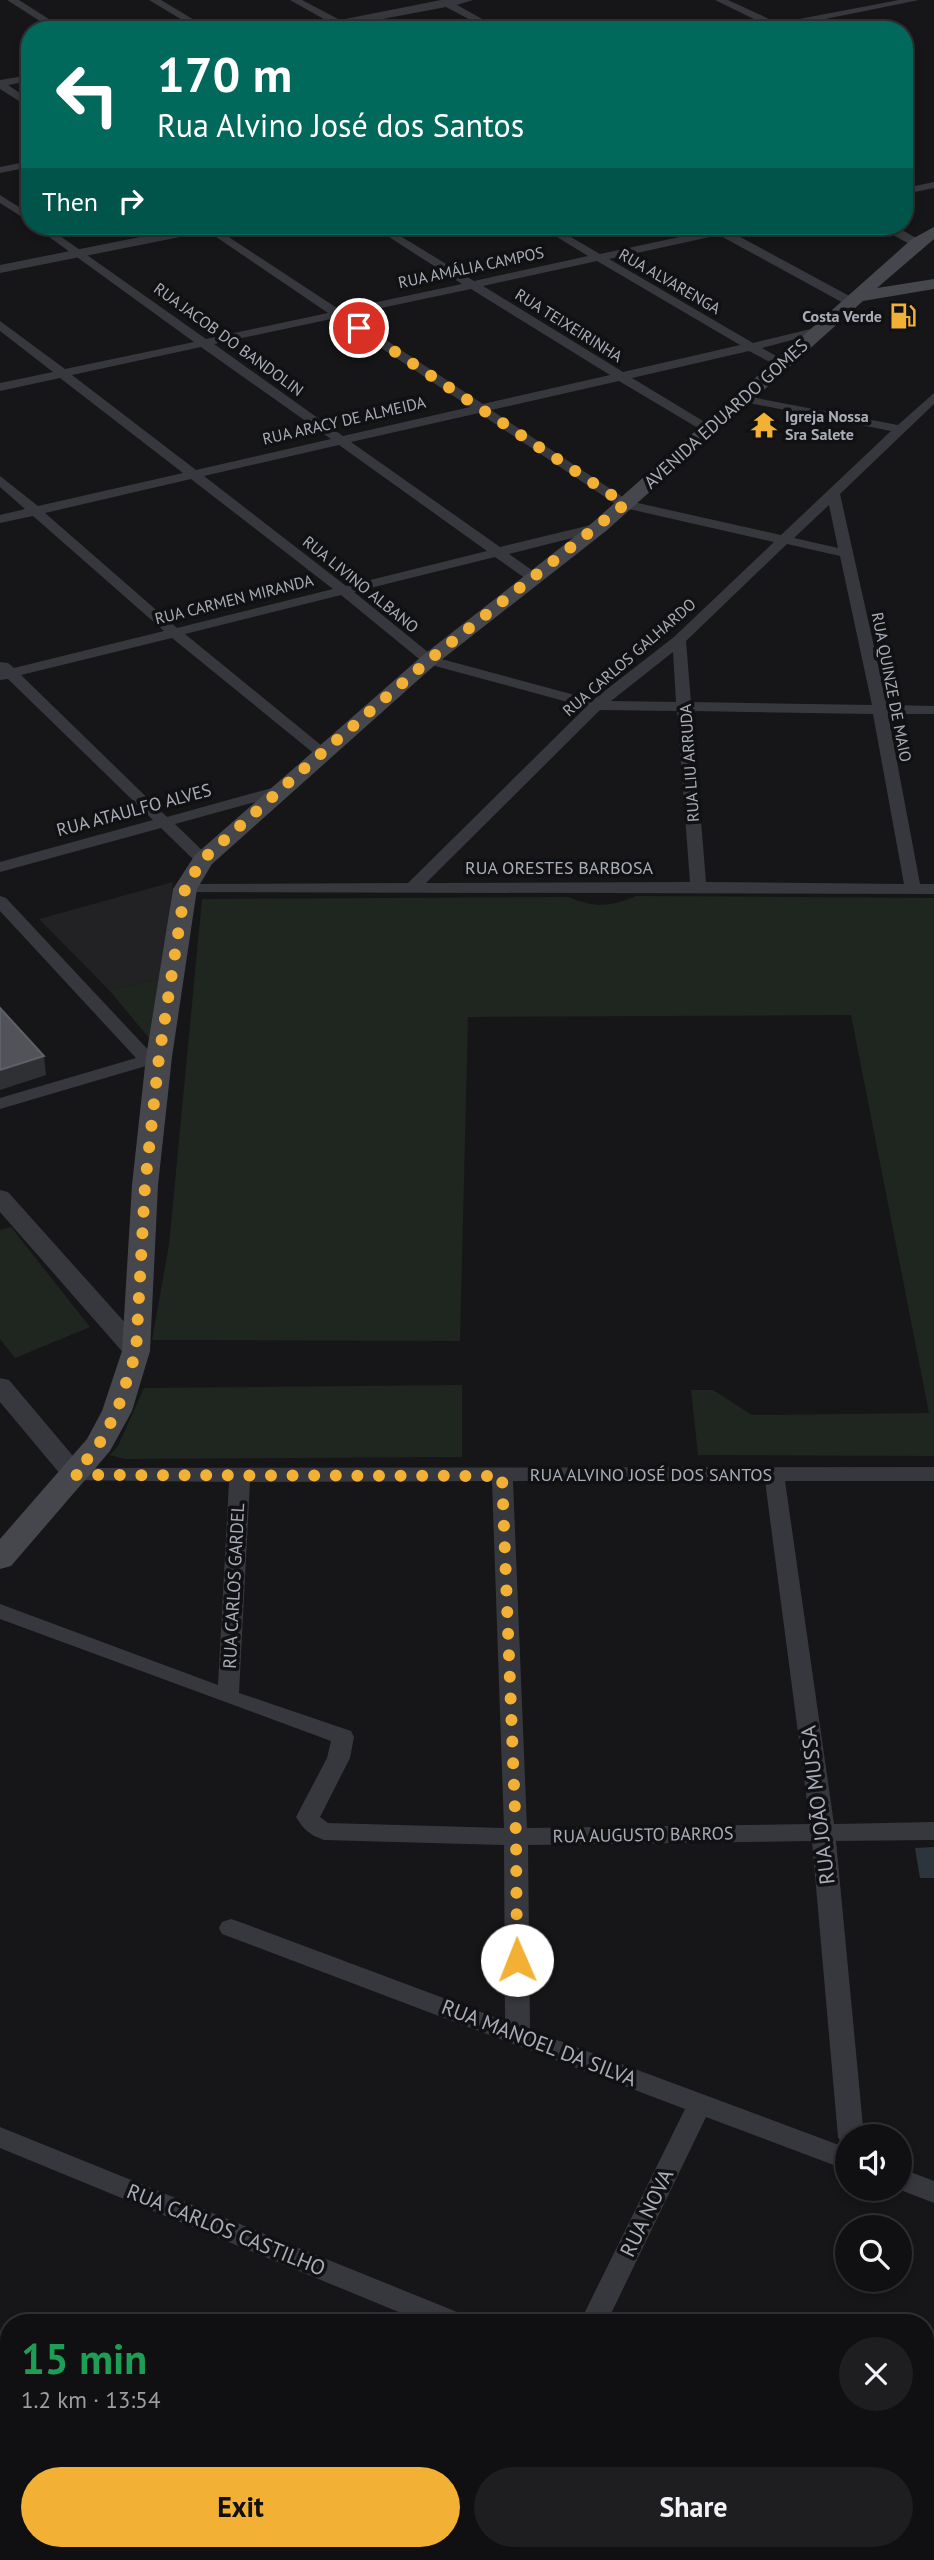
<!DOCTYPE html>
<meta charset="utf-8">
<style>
body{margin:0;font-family:"PT Sans",sans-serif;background:#1e1e20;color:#f1f3f6;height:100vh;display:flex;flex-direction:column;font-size:26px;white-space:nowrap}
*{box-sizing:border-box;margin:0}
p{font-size:23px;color:#9c9d9f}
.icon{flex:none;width:38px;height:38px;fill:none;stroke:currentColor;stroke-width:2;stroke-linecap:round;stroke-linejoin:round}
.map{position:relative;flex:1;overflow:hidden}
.panel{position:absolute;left:0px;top:2314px;width:934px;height:247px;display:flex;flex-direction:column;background:#101012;border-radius:28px 28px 0 0;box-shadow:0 4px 10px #0003,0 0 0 2px #303032}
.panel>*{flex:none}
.guide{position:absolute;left:21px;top:21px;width:892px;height:214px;border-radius:28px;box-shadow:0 4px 10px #0003,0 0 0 2px #303032;background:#00695c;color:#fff;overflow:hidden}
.fabs{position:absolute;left:835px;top:2124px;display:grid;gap:14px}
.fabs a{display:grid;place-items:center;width:77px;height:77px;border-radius:50%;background:#101012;box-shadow:0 4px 10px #0003,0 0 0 2px #303032;font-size:35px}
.pin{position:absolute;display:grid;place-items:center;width:60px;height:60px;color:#fff;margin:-30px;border:4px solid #fff;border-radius:50%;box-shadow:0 2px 7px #0007}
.me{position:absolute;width:77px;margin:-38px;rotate:359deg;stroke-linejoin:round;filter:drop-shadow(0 0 5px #0008)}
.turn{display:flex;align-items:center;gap:24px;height:147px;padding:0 21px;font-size:32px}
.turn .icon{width:91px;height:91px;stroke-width:2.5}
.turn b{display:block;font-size:49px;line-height:60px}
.then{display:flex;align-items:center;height:66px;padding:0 21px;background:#0003;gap:14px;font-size:26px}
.round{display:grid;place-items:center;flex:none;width:74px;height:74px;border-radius:37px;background:#1e1e20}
.headline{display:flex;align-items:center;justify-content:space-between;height:119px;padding:0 21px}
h1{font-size:42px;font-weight:600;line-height:52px;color:#1e9e55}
.action{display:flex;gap:14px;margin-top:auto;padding:14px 21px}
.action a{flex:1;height:80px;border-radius:42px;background:#f2b134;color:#111;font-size:28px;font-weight:600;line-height:80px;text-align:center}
.action a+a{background:#1e1e20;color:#f1f3f6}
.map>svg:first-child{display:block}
.built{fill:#222225}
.green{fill:#1e261f}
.water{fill:#2c353c}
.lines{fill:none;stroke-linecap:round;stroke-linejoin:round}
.minor{fill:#37383d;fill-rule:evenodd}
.tertiary{fill:#37383d;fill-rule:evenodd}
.secondary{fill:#45474d;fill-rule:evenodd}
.shaded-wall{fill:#2f3033}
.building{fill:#525359;stroke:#5f6168;stroke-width:2}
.route{stroke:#f2b134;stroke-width:12;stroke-dasharray:0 21.6}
.labels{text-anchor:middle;stroke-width:7;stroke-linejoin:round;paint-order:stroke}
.far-street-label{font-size:16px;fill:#a8adb8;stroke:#111113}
.far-poi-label{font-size:16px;font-weight:bold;fill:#a8adb8;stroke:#111113;text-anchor:end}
.street-label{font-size:18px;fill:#a8adb8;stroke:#111113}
.near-street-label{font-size:21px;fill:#a8adb8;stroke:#111113}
</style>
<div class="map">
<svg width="934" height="2560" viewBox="0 0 934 2560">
<rect width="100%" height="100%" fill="#161618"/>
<path class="built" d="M173 882 162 978 109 990 39 919Z"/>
<g class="green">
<path d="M636 896 934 898V1456L698 1455 691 1390H713L752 1415 929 1413 851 1015 468 1017 460 1341 152 1340 169 1245 202 899 568 897C595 908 610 907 636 896Z"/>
<path d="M162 978 154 1044 109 990Z"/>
<path d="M11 1227 90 1327 15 1358 0 1339V1230Z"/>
<path d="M462 1385V1457L125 1459 110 1455 118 1446 144 1388Z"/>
</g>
<path class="water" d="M934 1847V1878H920L915 1848Z"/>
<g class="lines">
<g class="minor">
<path d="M7 0H19L66 30H54Z"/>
<path d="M149 0H161L211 30H199Z"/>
<path d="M290 0H302L340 20 441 0H473L457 5 502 30H489L446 7 340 27 297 30 329 22Z"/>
<path d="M715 0H728L778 23 899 0H919L771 30H749L766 25Z"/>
<path d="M30 75V81L8 85 30 100V108L0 89V80Z"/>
<path d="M30 161V167L0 173V167Z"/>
<path d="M934 182V188L905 194V188Z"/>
<path d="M0 195 30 214V222L0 203Z"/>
<path d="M34 226H46L206 339 328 313 200 226H212L340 310 462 284 372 226H384L474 281 588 256 539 226H552L600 254 712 230 716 226H750L731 232 855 299V305H847L719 235 609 259 753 343 819 327 825 331 762 348 785 361 787 364 781 368 749 351 632 378 713 427 714 430 708 434 619 381 491 410 629 501 781 535 891 431 744 402 738 398 740 395 898 425 934 393V404L840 494 887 705 934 706V714H888L920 884H934V894L179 892 177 889 179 886 185 884 408 883 586 707 424 663 341 595 185 634 327 750 330 753 327 756H317L172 638 21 675 167 817 279 786 287 791 284 794 175 824 209 857 211 860 209 863H197L161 828 0 872V862L153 820 8 679 0 680V662L8 663 14 668 164 631 33 516 0 523V515L25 509 0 487V476L38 506 183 473 60 378 0 391V383L53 372 0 331V321L65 369 194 342ZM597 261 740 345 623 372 483 286ZM471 289 610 375 483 404 348 315ZM336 318 470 407 343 436 214 344ZM201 347 331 439 196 470 72 375ZM479 413 620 507 774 542 674 637 593 700 434 657 354 592 495 557 529 581H539V575L509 554 604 530 606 527 599 523 500 547 351 442ZM339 445 487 551 346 586 204 476ZM191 479 333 589 177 628 45 513ZM829 505 838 548 794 538ZM787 544 840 556 872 705 691 702 686 641ZM673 652 676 702 611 701ZM600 710 677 711 690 882 426 883ZM692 711 873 714 904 884 706 882Z"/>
<path d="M0 896 6 898 151 1053H163L166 1057 163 1061 0 1109V1098L136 1058 0 911Z"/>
<path d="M934 1467V1481H785L834 1824 934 1822V1840L836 1841 864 2137H847V2146L842 2144 838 2137 812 1841 528 1845 530 2030 847 2148V2170L706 2117 607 2322H580L685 2109 222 1934 219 1928 222 1922 231 1919 240 1922 505 2021 504 1845 324 1840C310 1835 304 1830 296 1817L327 1758 331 1741 0 1619V1604L218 1685 229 1482 68 1480 65 1475 68 1470 75 1468ZM492 1481 504 1828 328 1823 320 1817 350 1758 354 1737 351 1731 239 1693 250 1482ZM513 1481H765L810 1824 527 1828Z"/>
<path d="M0 2127 462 2314 466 2322H423L0 2148Z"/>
<path d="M900 2168 934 2181V2203L898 2189Z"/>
<path d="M926 2504 934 2507V2534L926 2531Z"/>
<path d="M311 2552H342L339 2560H308Z"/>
<path d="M877 2552H906L903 2560H874Z"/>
</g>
<g class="tertiary">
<path d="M195 226H222L215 230 0 273V265Z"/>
<path d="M877 226H895L925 243 923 246H913Z"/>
<path d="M0 1190 8 1192 145 1345 149 1351 145 1357 136 1359 127 1357 0 1212Z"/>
<path d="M0 1378 9 1380 84 1469 88 1475 84 1481 75 1484 66 1481 0 1402Z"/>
</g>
<path class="secondary" d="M934 227V239L877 288 934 279V289L863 301 606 531 436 664 212 864 197 889 172 1057 158 1185 150 1351 132 1411 110 1451 11 1566 0 1569V1539L87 1439 102 1411 122 1351 132 1185 146 1057 173 889 195 855 422 656 592 523 912 239Z"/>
</g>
<path class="shaded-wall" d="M44 1056 46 1075 0 1090V1070Z"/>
<path class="building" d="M0 1008 44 1056 0 1070Z"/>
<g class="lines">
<path class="route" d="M359 328 625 504 429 660 308 765 202 860 185 889 159 1057 145 1185 136 1352 117 1411 99 1444 75 1475 502 1476 516 1837 517 1960"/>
</g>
<defs>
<g id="fuel-bare" transform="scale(2.1)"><path d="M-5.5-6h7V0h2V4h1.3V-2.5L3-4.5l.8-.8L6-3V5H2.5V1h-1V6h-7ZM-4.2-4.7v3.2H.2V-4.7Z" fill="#f2b134" stroke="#111113" stroke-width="2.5" paint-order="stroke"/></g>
<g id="temple-bare" transform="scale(2.1)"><path d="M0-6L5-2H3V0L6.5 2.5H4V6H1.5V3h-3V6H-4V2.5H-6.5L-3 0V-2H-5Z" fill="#f2b134" stroke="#111113" stroke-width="2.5" paint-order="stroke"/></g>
</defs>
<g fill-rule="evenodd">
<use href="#fuel-bare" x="903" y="316"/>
<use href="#temple-bare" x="764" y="425"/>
</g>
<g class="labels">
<g class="far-street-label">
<text transform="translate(471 267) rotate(-12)" y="6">RUA AMÁLIA CAMPOS</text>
<text transform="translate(670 281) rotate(30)" y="6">RUA ALVARENGA</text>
<text transform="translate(569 325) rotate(32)" y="6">RUA TEIXEIRINHA</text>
<text transform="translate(229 339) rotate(36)" y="6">RUA JACOB DO BANDOLIN</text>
<text transform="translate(344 420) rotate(-13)" y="6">RUA ARACY DE ALMEIDA</text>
<text transform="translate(361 584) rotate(39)" y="6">RUA LIVINO ALBANO</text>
<text transform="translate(234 599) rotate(-14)" y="6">RUA CARMEN MIRANDA</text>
<text transform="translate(629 657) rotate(-41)" y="6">RUA CARLOS GALHARDO</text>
<text transform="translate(892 687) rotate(79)" y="6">RUA QUINZE DE MAIO</text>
<text transform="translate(689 763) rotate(-94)" y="6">RUA LIU ARRUDA</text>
</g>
<g class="far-poi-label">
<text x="882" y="322">Costa Verde</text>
<text x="785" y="422" text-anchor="start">Igreja Nossa<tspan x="785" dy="18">Sra Salete</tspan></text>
</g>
<g class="street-label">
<text transform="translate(726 414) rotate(-42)" y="6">AVENIDA EDUARDO GOMES</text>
<text transform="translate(134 810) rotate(-15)" y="6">RUA ATAULFO ALVES</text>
<text x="559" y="874">RUA ORESTES BARBOSA</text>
<text x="651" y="1481">RUA ALVINO JOSÉ DOS SANTOS</text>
<text transform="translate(234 1586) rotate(-87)" y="6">RUA CARLOS GARDEL</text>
<text transform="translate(643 1835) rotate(-1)" y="6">RUA AUGUSTO BARROS</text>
</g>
<g class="near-street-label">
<text transform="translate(818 1805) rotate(-97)" y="7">RUA JOÃO MUSSA</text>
<text transform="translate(539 2043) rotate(21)" y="7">RUA MANOEL DA SILVA</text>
<text transform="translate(647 2213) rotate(-64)" y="7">RUA NOVA</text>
<text transform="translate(226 2230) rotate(22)" y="7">RUA CARLOS CASTILHO</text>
</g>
</g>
</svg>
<div class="fabs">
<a><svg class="icon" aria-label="sound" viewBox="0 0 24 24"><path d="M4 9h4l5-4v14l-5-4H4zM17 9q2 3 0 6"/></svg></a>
<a><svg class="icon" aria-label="search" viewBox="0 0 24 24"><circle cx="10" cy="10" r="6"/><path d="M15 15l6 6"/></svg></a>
</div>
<div class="pin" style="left:359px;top:328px;background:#d93025"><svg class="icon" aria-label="arrive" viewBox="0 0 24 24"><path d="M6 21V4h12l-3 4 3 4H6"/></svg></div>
<svg class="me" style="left:517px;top:1960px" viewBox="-20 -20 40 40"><circle r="19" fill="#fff"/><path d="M0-13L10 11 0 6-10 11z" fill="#f2b134"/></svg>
<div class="guide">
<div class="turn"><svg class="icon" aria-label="left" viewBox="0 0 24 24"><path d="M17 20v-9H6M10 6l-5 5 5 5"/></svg><div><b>170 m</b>Rua Alvino José dos Santos</div></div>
<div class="then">Then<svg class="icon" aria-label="right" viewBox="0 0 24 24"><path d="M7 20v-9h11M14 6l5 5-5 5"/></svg></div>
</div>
<section class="panel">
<div class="headline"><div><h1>15 min</h1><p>1.2 km · 13:54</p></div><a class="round"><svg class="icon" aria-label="close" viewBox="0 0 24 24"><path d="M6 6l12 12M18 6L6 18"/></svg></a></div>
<div class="action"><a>Exit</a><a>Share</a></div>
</section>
</div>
